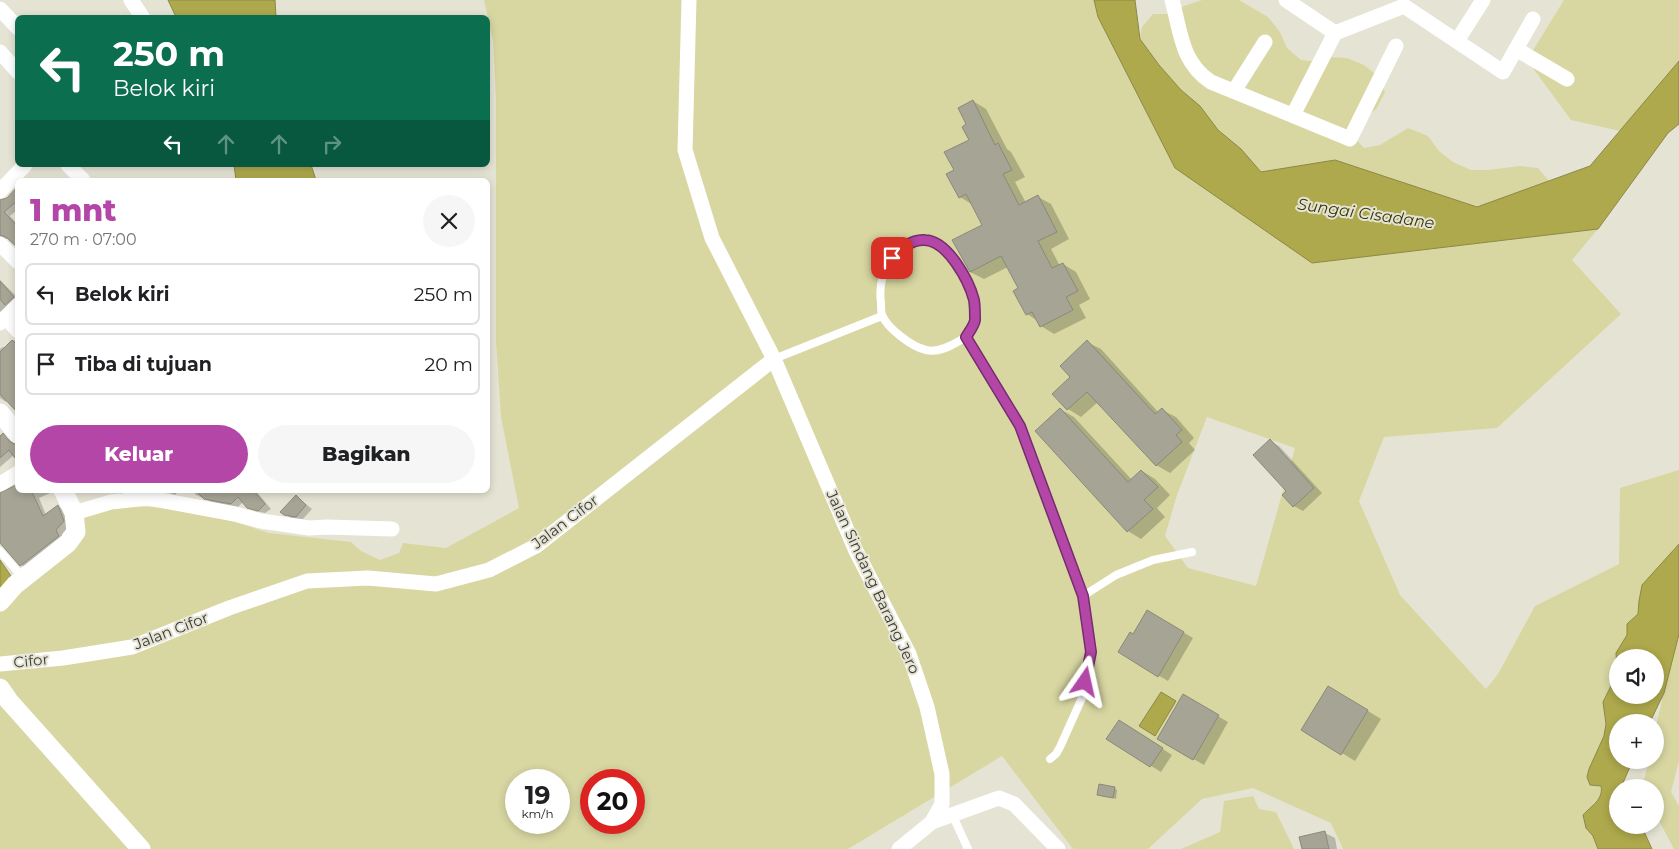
<!DOCTYPE html>
<html lang="id">
<meta charset="utf-8">
<style>
body{margin:0;font-family:Montserrat,sans-serif;background:#f6f6f6;color:#202124;height:100vh;display:flex;flex-direction:column;font-size:19px;white-space:nowrap}
*{box-sizing:border-box;margin:0}
p{font-size:16px;color:#757577}
.icon{flex:none;width:28px;height:28px;fill:none;stroke:currentColor;stroke-width:2;stroke-linecap:round;stroke-linejoin:round}
.map{position:relative;flex:1;overflow:hidden}
.sheet{position:absolute;left:15px;top:178px;width:475px;height:315px;display:flex;flex-direction:column;background:#fff;border-radius:8px;box-shadow:0 2px 8px #0003}
.sheet>*{flex:none}
.hud{position:absolute;left:15px;top:15px;width:475px;height:152px;border-radius:8px;box-shadow:0 2px 8px #0003;background:#0b6e4f;color:#fff;overflow:hidden}
.buttons{position:absolute;left:1609px;top:649px;display:grid;gap:10px}
.buttons a{display:grid;place-items:center;width:55px;height:55px;border-radius:50%;background:#fff;box-shadow:0 2px 8px #0003;font-size:25px}
.speed{position:absolute;left:505px;top:769px;display:flex;gap:10px;font-size:25px;font-weight:700;text-align:center}
.speed>*{display:grid;place-content:center;width:65px;height:65px;border-radius:50%;background:#fff;box-shadow:0 2px 8px #0003;line-height:1}
.speed small{font-size:12px;font-weight:400}
.speed .limit{border:8px solid #d22;background:#fff;color:#111}
.pin{position:absolute;display:grid;place-items:center;width:42px;height:42px;color:#fff;margin:-21px;border-radius:10px;box-shadow:0 2px 8px #0006}
.me{position:absolute;width:55px;margin:-28px;rotate:11deg;stroke-linejoin:round;filter:drop-shadow(0 0 4px #0008)}
.turn{display:flex;align-items:center;gap:18px;height:105px;padding:0 15px;font-size:22px}
.turn .icon{width:65px;height:65px;stroke-width:2.5}
.turn b{display:block;font-size:35px;line-height:42px}
.lanes{display:flex;align-items:center;height:48px;padding:0 15px;background:#0003;justify-content:center;gap:25px;direction:ltr}
.lanes .off{opacity:.35}
.round{display:grid;place-items:center;flex:none;width:52px;height:52px;border-radius:26px;background:#f6f6f6}
.overview{display:flex;align-items:center;justify-content:space-between;height:85px;padding:0 15px}
h1{font-size:30px;font-weight:800;line-height:38px;color:#b346a6}
.button{display:flex;gap:10px;margin-top:auto;padding:10px 15px}
.button a{flex:1;height:58px;border-radius:30px;background:#b346a6;color:#fff;font-size:20px;font-weight:800;line-height:58px;text-align:center}
.button a+a{background:#f6f6f6;color:#202124}
ul{padding:0;list-style:none}
li{display:flex;align-items:center;gap:15px;height:62px;margin:0 10px 8px;padding:0 5px;border:2px solid #e0e0e0;border-radius:8px}
li div{flex:1}
li b{display:block;font-size:19px}
li em{font-style:normal}
.map>svg:first-child{display:block}
.green{fill:#d8d7a2;fill-rule:evenodd}
.water{fill:#aea94c;stroke:#8c8845}
.shadow{fill:#0003}
.building{fill:#a6a595;stroke:#8a897a}
.lines{fill:none;stroke-linecap:round;stroke-linejoin:round}
.service{stroke:#fff;stroke-width:8}
.minor{stroke:#fff;stroke-width:15}
.tertiary{stroke:#fff;stroke-width:19}
.route-casing{stroke:#742e6c;stroke-width:12}
.route{stroke:#b346a6;stroke-width:9}
.labels{text-anchor:middle;stroke-width:4;stroke-linejoin:round;paint-order:stroke}
.street-label{font-size:15px;fill:#3b3b35;stroke:#e5e4d4}
.water-label{font-size:16px;font-style:italic;fill:#38360e;stroke:#e5e4d4}
</style>
<div class="map">
<svg width="1679" height="849" viewBox="0 0 1679 849">
<rect width="100%" height="100%" fill="#e5e4d4"/>
<g class="green">
<path d="M484 0H1094L1098 17 1175 168 1312 263 1598 229 1572 260 1621 314 1497 428 1384 437 1359 501 1400 595 1486 689 1498 674 1535 606 1619 564 1620 488 1679 470V544L1674 548 1639 601 1638 614 1627 624V635L1616 653 1617 674 1603 702 1606 724 1604 736 1589 769 1587 777 1590 785 1601 786C1604 800 1596 797 1591 807 1588 812 1587 822 1586 828L1593 836 1598 849H1343L1331 823 1253 788 1202 799 1148 849H1073L1002 756 848 849H0V608L55 558 78 512 126 506 194 509 269 533 351 542 361 551 380 560 399 553 403 543 446 548 519 508 501 417 496 341V97L493 41ZM1207 417 1295 448 1256 586 1188 568 1165 536 1177 495ZM516 780H559V822H516ZM591 780H634V822H591Z"/>
<path d="M1202 0H1239L1268 17 1280 32 1287 48 1301 60 1318 62 1329 57 1347 58 1364 65 1378 76 1385 92 1377 108 1363 120 1352 135 1364 148 1380 145 1408 128 1428 136 1439 151 1453 162 1471 170H1488L1520 166 1538 168 1550 182 1477 207 1335 160 1261 173 1241 149 1218 130 1200 106 1181 90 1159 65 1140 38 1142 27 1153 14H1170L1184 6Z"/>
<path d="M1564 0H1679V61L1620 131 1571 120 1527 60Z"/>
<path d="M1679 634V761L1671 792 1679 806V849H1674L1655 813V788H1642L1649 760H1655V731L1669 669Z"/>
<path d="M1253 796 1259 809 1276 812 1294 849H1181L1220 832 1224 801Z"/>
</g>
<g class="water">
<path d="M168 0H275L276 17H176Z"/>
<path d="M1094 0H1135L1140 39 1159 65 1181 90 1200 106 1218 130 1241 149 1261 172 1335 160 1477 207 1590 166 1679 61V124L1668 133 1598 229 1312 263 1175 168 1098 17Z"/>
<path d="M234 165H311L316 180H236Z"/>
<path d="M1679 544V634L1664 693 1650 722H1618V760H1633L1622 785V787L1618 788V825H1641L1652 849H1598L1593 836 1586 828 1583 815C1591 806 1604 799 1601 786L1590 785 1587 777 1589 769 1604 736 1606 724 1603 702 1617 674 1618 695H1655V658H1618L1617 672 1616 653 1627 635V624L1638 614 1639 601 1642 585Z"/>
<path d="M0 560 11 576 0 591Z"/>
<path d="M1161 692 1176 701 1155 736 1139 726Z"/>
</g>
<g class="shadow">
<path d="M973 101 986 109 1007 149 1011 152 1025 177 1015 182 1026 203 1038 197 1051 204 1069 239 1051 249 1060 266 1063 264 1076 272 1090 299 1079 305 1086 318 1054 334 1041 326 1038 321 1027 314 1020 289 1008 267 984 279 970 272 984 225 973 205 960 197 956 171 970 140 968 125Z"/>
<path d="M18 188V209L10 216 18 225V247L9 238 0 241V201L7 199Z"/>
<path d="M0 280 18 298 12 307 8 305 0 312Z"/>
<path d="M14 340 18 341V411L8 400 6 402 0 398V349L3 347 6 348Z"/>
<path d="M1087 342 1101 349 1159 413 1162 410 1176 417 1194 438 1189 443 1195 450 1170 473 1156 465 1098 402 1081 417 1068 409 1072 378Z"/>
<path d="M1060 409 1074 417 1132 480 1142 471 1155 479 1170 495 1157 508 1165 517 1141 539 1128 531 1036 431Z"/>
<path d="M3 435 9 439 16 446 14 455 0 467V438Z"/>
<path d="M1270 441 1279 446 1322 493 1303 511 1294 506Z"/>
<path d="M18 490H57L39 498 46 515 58 506 64 510 70 525 62 534 65 540 28 569 21 565 0 540V495Z"/>
<path d="M115 490H179L175 495 167 492 164 493 155 492 122 495Z"/>
<path d="M192 490H257L256 491 271 509 265 513 255 511 243 502 238 507 212 502 196 495Z"/>
<path d="M296 496 312 509 303 519 291 518 284 514Z"/>
<path d="M1148 612 1193 638 1168 681 1119 652 1134 635Z"/>
<path d="M1342 695 1381 719 1355 761 1342 753Z"/>
<path d="M1183 696 1228 722 1204 765 1159 739Z"/>
<path d="M1129 727 1172 755 1161 772 1108 739Z"/>
<path d="M1114 788 1117 790 1116 799 1099 794Z"/>
<path d="M1325 833 1335 838 1337 849H1304Z"/>
</g>
<g class="building">
<path d="M973 100 995 145 998 143 1012 170 1003 174 1019 205 1038 195 1057 232 1038 241 1052 268 1063 263 1078 291 1066 297 1073 310 1040 327 1032 312 1026 315 1013 291 1018 288 1001 256 970 272 952 240 982 225 966 194 959 198 946 174 954 170 944 152 969 140 962 127 966 124 958 108Z"/>
<path d="M18 186V200L4 212 18 227V248L6 237 0 235V200L7 198Z"/>
<path d="M0 281 14 297 5 305 0 299Z"/>
<path d="M12 340 18 346V413L0 394V352Z"/>
<path d="M1087 340 1155 414 1162 408 1182 430 1176 435 1182 442 1156 466 1087 392 1067 410 1052 394 1070 377 1060 366Z"/>
<path d="M1060 408 1128 482 1141 470 1158 487 1144 500 1153 509 1127 532 1035 431Z"/>
<path d="M3 433 10 442 18 445V462L9 450 0 458V436Z"/>
<path d="M1270 439 1314 488 1293 507 1282 495 1286 491 1253 455Z"/>
<path d="M18 484V490H31L43 516 58 505 64 521 56 530 59 536 20 566 0 543V493Z"/>
<path d="M195 490H253L265 504 258 511 247 508 238 497 231 504 204 499Z"/>
<path d="M296 495 306 505 296 517 284 515 280 512Z"/>
<path d="M1147 610 1184 632 1158 677 1118 652 1130 632 1133 634Z"/>
<path d="M1328 686 1368 710 1341 755 1301 730Z"/>
<path d="M1183 694 1219 715 1193 760 1157 739Z"/>
<path d="M1119 720 1163 748 1150 767 1106 739Z"/>
<path d="M1099 784 1115 787 1113 798 1097 795Z"/>
<path d="M1325 831 1329 849H1302L1299 837Z"/>
</g>
<g class="lines">
<g class="service">
<path d="M925 240C931 242 939 243 943 247 947 250 949 255 952 259 967 278 990 323 961 340 951 346 938 353 926 350 912 347 887 328 882 315 881 312 881 307 881 303 877 272 893 245 925 240Z"/>
<path d="M966 337 1020 426 1083 596 1091 652 1082 698 1060 747 1056 754 1050 759"/>
<path d="M774 359 882 316"/>
<path d="M0 551 23 578"/>
<path d="M1083 596 1116 575 1153 560 1192 552"/>
<path d="M952 814 968 849"/>
</g>
<g class="minor">
<path d="M131 0 143 18"/>
<path d="M689 0 685 150 712 238 774 359 856 551 909 654 927 707 942 774V804L932 822"/>
<path d="M1172 0C1181 33 1181 62 1211 82L1350 139 1396 46"/>
<path d="M1286 0 1335 33 1404 6 1503 72 1533 19"/>
<path d="M0 9 18 28"/>
<path d="M1457 41 1483 0"/>
<path d="M1516 49 1567 79"/>
<path d="M0 52 18 72"/>
<path d="M1234 91 1265 42"/>
<path d="M1293 115 1335 33"/>
<path d="M68 165 83 180"/>
<path d="M0 191 25 165"/>
<path d="M0 244 18 262"/>
<path d="M6 318 18 331"/>
<path d="M0 323 18 305"/>
<path d="M0 484 18 473"/>
<path d="M74 513 111 502 148 498 235 514 261 521 309 528 327 527 392 529"/>
<path d="M0 664 63 658 132 647 229 608 307 581 368 578 436 584 489 570 536 546 774 359"/>
<path d="M899 849 932 822 999 798 1014 804 1058 849"/>
</g>
<g class="tertiary">
<path d="M0 413 18 434"/>
<path d="M0 602 15 585 68 543 76 532 74 513 63 490"/>
<path d="M0 688 9 701 141 849"/>
</g>
</g>
<g class="lines">
<g class="route-casing">
<path id="route" d="M892 258C901 249 911 239 925 240 948 241 969 281 974 300 975 306 975 314 975 320 974 326 969 332 966 337L1020 426 1083 596 1091 652 1085 682"/>
</g>
<use href="#route" class="route"/>
</g>
<g class="labels">
<g class="street-label">
<text transform="translate(565 522) rotate(-37)" y="5">Jalan Cifor</text>
<text transform="translate(873 582) rotate(65)" y="5">Jalan Sindang Barang Jero</text>
<text transform="translate(171 631) rotate(-21)" y="5">Jalan Cifor</text>
<text transform="translate(31 661) rotate(-6)" y="5">Cifor</text>
</g>
<g class="water-label">
<text transform="translate(1366 213) rotate(8)" y="6">Sungai Cisadane</text>
</g>
</g>
</svg>
<div class="buttons">
<a><svg class="icon" aria-label="sound" viewBox="0 0 24 24"><path d="M4 9h4l5-4v14l-5-4H4zM17 9q2 3 0 6"/></svg></a>
<a>+</a>
<a>−</a>
</div>
<div class="speed"><div>19<small>km/h</small></div><div class="limit">20</div></div>
<div class="pin" style="left:892px;top:258px;background:#d93025"><svg class="icon" aria-label="arrive" viewBox="0 0 24 24"><path d="M6 21V4h12l-3 4 3 4H6"/></svg></div>
<svg class="me" style="left:1085px;top:682px" viewBox="-20 -20 40 40"><path d="M0-17L14 15 0 8-14 15z" fill="#b346a6" stroke="#fff" stroke-width="4"/></svg>
<div class="hud">
<div class="turn"><svg class="icon" aria-label="left" viewBox="0 0 24 24"><path d="M17 20v-9H6M10 6l-5 5 5 5"/></svg><div><b>250 m</b>Belok kiri</div></div>
<div class="lanes"><svg class="icon" aria-label="left" viewBox="0 0 24 24"><path d="M17 20v-9H6M10 6l-5 5 5 5"/></svg><svg class="icon off" aria-label="ahead" viewBox="0 0 24 24"><path d="M12 20V5M6 11l6-6 6 6"/></svg><svg class="icon off" aria-label="ahead" viewBox="0 0 24 24"><path d="M12 20V5M6 11l6-6 6 6"/></svg><svg class="icon off" aria-label="right" viewBox="0 0 24 24"><path d="M7 20v-9h11M14 6l5 5-5 5"/></svg></div>
</div>
<section class="sheet">
<div class="overview"><div><h1>1 mnt</h1><p>270 m · 07:00</p></div><a class="round"><svg class="icon" aria-label="close" viewBox="0 0 24 24"><path d="M6 6l12 12M18 6L6 18"/></svg></a></div>
<ul>
<li><svg class="icon" aria-label="left" viewBox="0 0 24 24"><path d="M17 20v-9H6M10 6l-5 5 5 5"/></svg><div><b>Belok kiri</b></div><em>250 m</em></li>
<li><svg class="icon" aria-label="arrive" viewBox="0 0 24 24"><path d="M6 21V4h12l-3 4 3 4H6"/></svg><div><b>Tiba di tujuan</b></div><em>20 m</em></li>
</ul>
<div class="button"><a>Keluar</a><a>Bagikan</a></div>
</section>
</div>
